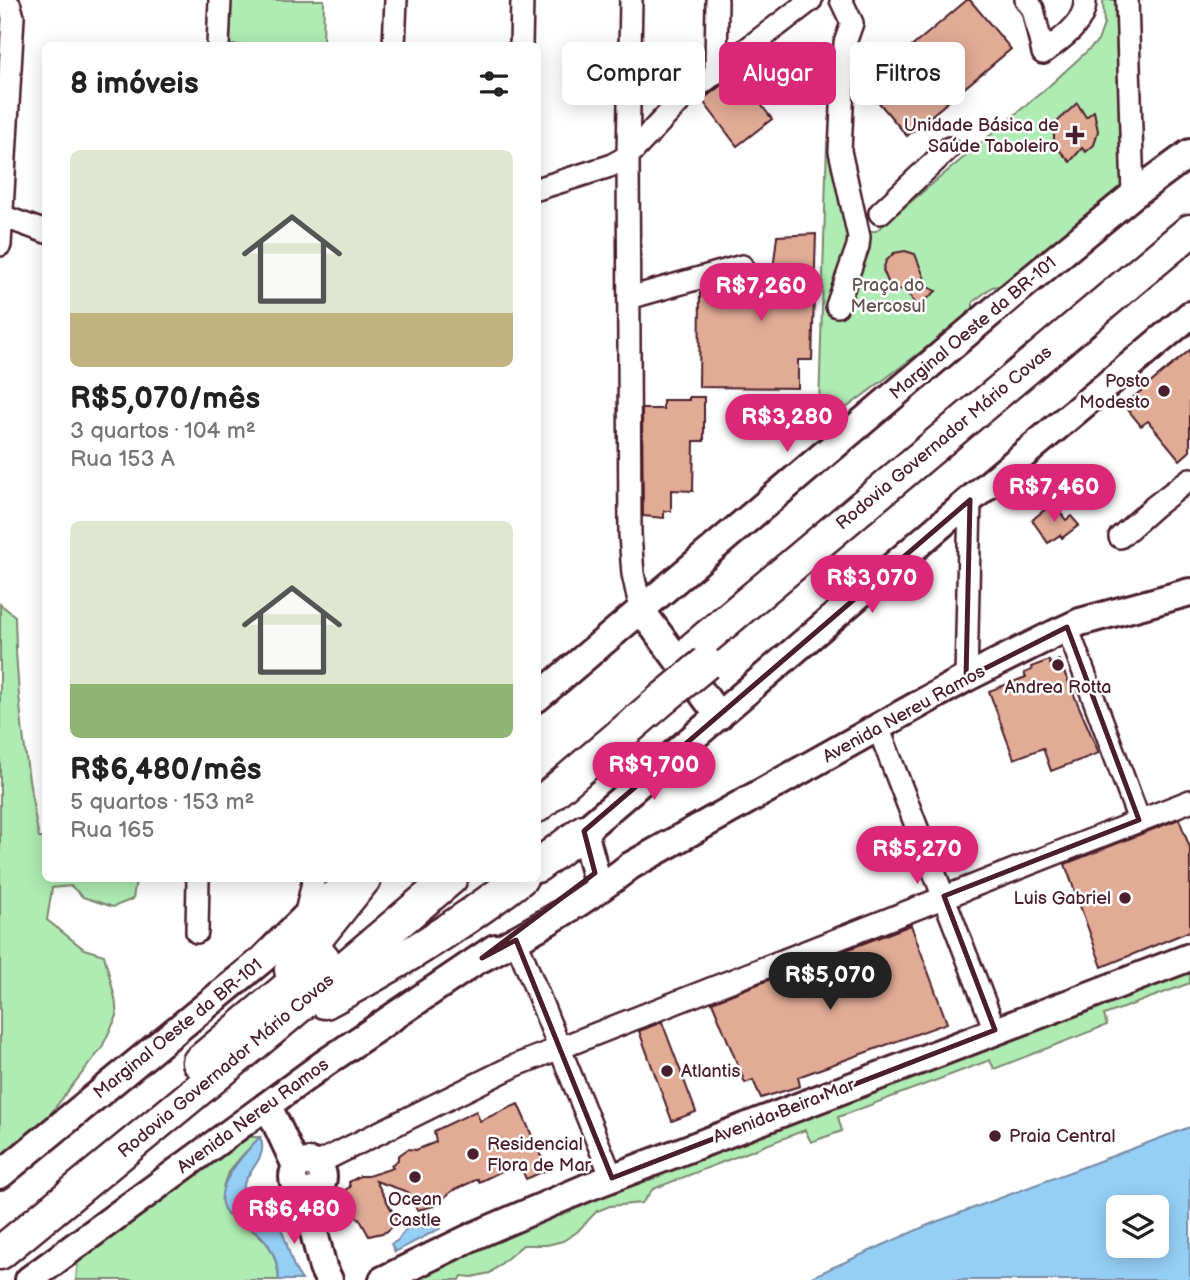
<!DOCTYPE html>
<html lang="pt">
<meta charset="utf-8">
<style>
body{margin:0;font-family:"Balsamiq Sans",sans-serif;background:#f2f2f2;color:#222;height:100vh;display:flex;flex-direction:column;font-size:26px;white-space:nowrap}
*{box-sizing:border-box;margin:0}
p{font-size:23px;color:#767676}
.icon{flex:none;width:38px;height:38px;fill:none;stroke:currentColor;stroke-width:2;stroke-linecap:round;stroke-linejoin:round}
.map{position:relative;flex:1;overflow:hidden}
.details{position:absolute;left:42px;top:42px;width:499px;height:840px;display:flex;flex-direction:column;background:#fff;border-radius:10px;box-shadow:0 4px 18px #0003}
.details>*{flex:none}
.hud{position:absolute;left:562px;top:42px;width:523px;height:63px;display:flex;gap:14px}
.controls{position:absolute;left:1106px;top:1195px;display:grid;gap:14px}
.controls a{display:grid;place-items:center;width:63px;height:63px;border-radius:10px;background:#fff;box-shadow:0 4px 18px #0003;font-size:35px}
.price{position:absolute;translate:-50% -60px;padding:0 16px;border-radius:24px;background:#db2777;color:#fff;font-size:23px;line-height:46px;filter:drop-shadow(0 2px 4px #0008)}
.price::after{content:'';position:absolute;left:50%;top:42px;width:21px;height:16px;margin-left:-10px;background:inherit;clip-path:polygon(0 0,100% 0,50% 100%)}
.price.active{background:#222;color:#fff}
ul{padding:0;list-style:none}
li{display:grid;align-content:center;gap:14px;height:371px;padding:0 28px}
li span{display:grid;place-items:center;height:217px;border-radius:10px;color:#555}
li>.icon{margin-inline-start:auto}
span .icon{width:126px;height:126px;fill:#fffc;stroke-width:1}
li b{font-size:30px}
h2{display:flex;justify-content:space-between;align-items:center;height:84px;padding:0 28px;font-size:30px}
.tag{padding:0 24px;border-radius:10px;background:#fff;box-shadow:0 4px 18px #0003;font-size:24px;line-height:63px}
.tag.active{background:#db2777;color:#fff}
.map>svg:first-child{display:block}
</style>
<div class="map">
<svg width="1190" height="1280" viewBox="0 0 1190 1280">
<rect width="100%" height="100%" fill="#fff"/>
<filter id="ink" filterUnits="userSpaceOnUse"><feTurbulence type="fractalNoise" baseFrequency=".0143" numOctaves="2"/><feDisplacementMap in="SourceGraphic" scale="14" xChannelSelector="R" yChannelSelector="G"/><feConvolveMatrix kernelMatrix="1 2 1 2 8 2 1 2 1" color-interpolation-filters="sRGB"/></filter>
<g filter="url(#ink)">
<!-- green -->
<g fill="#aeecb3" stroke="#7c866f" stroke-width="2">
<path d="M231,0H324L323,45H230Z"/>
<path d="M1103,0H1115L1121,186L1005,285L992,287L973,302V316L938,344L930,345L841,412L842,422L818,440L827,142L839,157L858,231H876L1049,86L1098,41L1104,24Z"/>
<path d="M0,604L15,616C16,691 25,764 39,838H45L46,878L136,879L133,899L113,907L83,897L71,886L52,888L47,920L84,949L104,955L115,998L117,1016L101,1049L43,1123L0,1160Z"/>
<path d="M1190,966V983L1104,1015L1107,1025L994,1069L990,1060L838,1117L842,1131L811,1142L805,1130L653,1189L642,1203L610,1206L597,1211L577,1232L563,1241L547,1245H523L490,1273L472,1277L462,1276L460,1280H406L586,1199Z"/>
<path d="M247,1137H260C247,1151 222,1172 223,1192C224,1200 226,1207 227,1215C258,1233 276,1241 279,1280H76L78,1258Z"/>
</g>
<!-- water -->
<g fill="#96cff6" stroke="#7889a5" stroke-width="2" fill-rule="evenodd">
<path d="M1190,1127V1280H805L928,1225ZM1118,1208H1157V1246H1118Z"/>
<path d="M260,1137C270,1159 244,1171 242,1191C241,1195 243,1199 243,1203C251,1209 261,1210 269,1215C290,1230 286,1261 302,1280H279C278,1257 269,1238 248,1226C242,1223 234,1220 229,1216C205,1193 245,1153 260,1137Z"/>
<path d="M437,1221L441,1228L395,1252L391,1244L397,1241L406,1229L419,1225L423,1228Z"/>
</g>
<!-- building -->
<g fill="#e1ab96" stroke="#4a1f2b" stroke-width="2">
<path d="M967,0H970L1011,49L907,136L865,86Z"/>
<path d="M737,73L772,119L737,146L702,100Z"/>
<path d="M1077,103L1086,117L1094,111L1098,131L1094,145L1086,152L1082,148L1070,162L1060,151L1054,140V131L1057,122Z"/>
<path d="M816,234L812,360H798V388L699,387L700,293L773,270L777,236Z"/>
<path d="M905,251L915,254L928,287L936,291L917,308L911,297L903,290L893,288L888,282L883,270L886,261L894,253Z"/>
<path d="M1190,350V451L1180,460L1148,421L1141,426L1124,405Z"/>
<path d="M689,397H704V441H694L693,491L671,490V511H664V518L643,516L642,409H663V400H689Z"/>
<path d="M1053,503L1066,520L1071,516L1079,525L1062,538L1060,535L1048,543L1032,520Z"/>
<path d="M1049,660L1050,664L1059,660L1099,753L1051,771L1043,748L1014,759L989,691L1026,677L1024,673L1032,670L1031,667Z"/>
<path d="M1179,819L1190,848V931L1102,967L1065,864Z"/>
<path d="M911,925L947,1023L798,1077L800,1086L761,1098L753,1080L745,1083L712,1002Z"/>
<path d="M662,1022L696,1112L672,1121L639,1031Z"/>
<path d="M518,1104L547,1170L526,1179L519,1163L479,1182L478,1179L452,1191L434,1206L417,1210L408,1192L376,1181L398,1222L386,1232L369,1236L359,1218L351,1215L343,1191L350,1187L349,1182L360,1176H368L393,1168L391,1165L398,1160V1156L408,1149L416,1150L436,1142L434,1131L476,1111L480,1121Z"/>
</g>
<g fill="none" stroke-linecap="round" stroke-linejoin="round">
<!-- minor casing -->
<g stroke="#4a1f2b" stroke-width="26">
<g id="minor">
<path d="M631,0L628,156L630,535L633,574L641,610"/>
<path d="M1026,0L1033,9L1043,53C1060,40 1086,24 1085,0"/>
<path d="M1127,0L1133,195"/>
<path d="M0,1L10,6L13,17L0,245"/>
<path d="M218,46L220,0"/>
<path d="M394,46L396,0"/>
<path d="M521,46L522,0"/>
<path d="M716,71L717,0"/>
<path d="M537,189L610,166L628,156L684,97L811,0"/>
<path d="M880,213L949,148"/>
<path d="M2,216L46,232"/>
<path d="M629,298L742,266"/>
<path d="M837,306L858,246L859,237L840,151L845,43L852,23L841,0"/>
<path d="M1120,537L1155,506L1190,479"/>
<path d="M1067,627L1139,820"/>
<path d="M966,678L970,500"/>
<path d="M878,727L995,1030"/>
<path d="M305,917L314,878"/>
<path d="M197,932L198,878"/>
<path d="M516,940L612,1178"/>
<path d="M316,1164L514,1066L1190,801"/>
</g>
</g>
<!-- major casing -->
<g stroke="#4a1f2b" stroke-width="32">
<g id="major">
<path d="M641,610L719,716"/>
<path d="M537,698L1013,294L1133,195L1190,153"/>
<path d="M595,873L584,831L970,500L1190,315"/>
<path d="M482,958C533,931 585,902 630,866L966,678L1054,634L1080,622L1190,592"/>
<path d="M268,1106L296,1166"/>
<circle cx="308" cy="1177" r="15"/>
<path d="M0,1175L263,959L305,917L353,878"/>
<path d="M304,1193L323,1268L329,1280"/>
<path d="M29,1280L325,1063L495,948"/>
<path d="M383,1280L476,1235L588,1187L1190,957"/>
</g>
</g>
<!-- highway casing -->
<g stroke="#4a1f2b" stroke-width="37">
<g id="highway">
<path d="M694,648L1190,231"/>
<path d="M537,806L665,697"/>
<path d="M537,866L584,831"/>
<path d="M291,970L365,878"/>
<path d="M325,1002C394,966 460,925 521,878"/>
<path d="M199,1062L323,958"/>
<path d="M0,1253L271,1030L451,878"/>
</g>
</g>
<!-- minor -->
<use href="#minor" stroke="#fff" stroke-width="21"/>
<!-- major -->
<use href="#major" stroke="#fff" stroke-width="26"/>
<!-- highway -->
<use href="#highway" stroke="#fff" stroke-width="32"/>
<!-- highway-bridge casing -->
<g stroke="#4a1f2b" stroke-width="37" stroke-linecap="butt">
<path id="highway-bridge" d="M665,697L706,663"/>
</g>
<!-- highway-bridge -->
<use href="#highway-bridge" stroke="#fff" stroke-width="32"/>
</g>
</g>
<!-- marked area -->
<path fill="none" stroke="#4a1f2b" stroke-width="5" stroke-linejoin="round" d="M970,500L966,678L1067,627L1139,820L944,896L995,1030L612,1178L516,940L482,958L595,873L584,831Z"/>
<!-- markers -->
<g fill="#4a1f2b" stroke="#fff" stroke-width="2.5">
<path d="M1071.5 124.5h7v7h7v7h-7v7h-7v-7h-7v-7h7z"/>
<circle cx="1164" cy="391" r="7"/>
<circle cx="1058" cy="665" r="7"/>
<circle cx="1125" cy="898" r="7"/>
<circle cx="667" cy="1071" r="7"/>
<circle cx="995" cy="1136" r="7"/>
<circle cx="473" cy="1154" r="7"/>
<circle cx="415" cy="1177" r="7"/>
</g>
<g text-anchor="middle" dominant-baseline="central" stroke-width="5" stroke-linejoin="round" paint-order="stroke">
<!-- poi labels -->
<g font-size="18" fill="#4a1f2b" stroke="#fff" text-anchor="end">
<text x="1059" y="125">Unidade Básica de<tspan x="1059" dy="21">Saúde Taboleiro</tspan></text>
<text x="1150" y="381">Posto<tspan x="1150" dy="21">Modesto</tspan></text>
<text x="1058" y="687" text-anchor="middle">Andrea Rotta</text>
<text x="1111" y="898">Luis Gabriel</text>
<text x="681" y="1071" text-anchor="start">Atlantis</text>
<text x="1009" y="1136" text-anchor="start">Praia Central</text>
<text x="487" y="1144" text-anchor="start">Residencial<tspan x="487" dy="21">Flora de Mar</tspan></text>
<text x="415" y="1199" text-anchor="middle">Ocean<tspan x="415" dy="21">Castle</tspan></text>
</g>
<!-- park labels -->
<g font-size="18" fill="#63524d" stroke="#fff">
<text x="888" y="285">Praça do<tspan x="888" dy="21">Mercosul</tspan></text>
</g>
<!-- street labels -->
<g font-size="18" fill="#4a1f2b" stroke="#fff">
<text transform="translate(973 328) rotate(-40)">Marginal Oeste da BR-101</text>
<text transform="translate(944 438) rotate(-40)">Rodovia Governador Mário Covas</text>
<text transform="translate(904 714) rotate(-29)">Avenida Nereu Ramos</text>
<text transform="translate(178 1029) rotate(-39)">Marginal Oeste da BR-101</text>
<text transform="translate(226 1066) rotate(-40)">Rodovia Governador Mário Covas</text>
<text transform="translate(784 1111) rotate(-21)">Avenida Beira Mar</text>
<text transform="translate(253 1116) rotate(-36)">Avenida Nereu Ramos</text>
</g>
</g>
</svg>
<div class="controls">
<a><svg class="icon" aria-label="layers" viewBox="0 0 24 24"><path d="M12 4l9 5-9 5-9-5zM3 14l9 5 9-5"/></svg></a>
</div>
<b class="price" style="left:761px;top:323px">R$7,260</b>
<b class="price" style="left:787px;top:454px">R$3,280</b>
<b class="price" style="left:1054px;top:524px">R$7,460</b>
<b class="price" style="left:872px;top:615px">R$3,070</b>
<b class="price" style="left:654px;top:802px">R$9,700</b>
<b class="price" style="left:917px;top:886px">R$5,270</b>
<b class="price active" style="left:830px;top:1012px">R$5,070</b>
<b class="price" style="left:294px;top:1246px">R$6,480</b>
<div class="hud">
<a class="tag">Comprar</a>
<a class="tag active">Alugar</a>
<a class="tag">Filtros</a>
</div>
<section class="details">
<h2>8 imóveis<svg class="icon" aria-label="filters" viewBox="0 0 24 24"><path d="M4 7h16M4 17h16"/><circle cx="9" cy="7" r="2"/><circle cx="15" cy="17" r="2"/></svg></h2>
<ul>
<li><span style="background:linear-gradient(#dfe7d0 75%,#c2b280 0)"><svg class="icon" aria-label="home" viewBox="0 0 24 24"><path d="M3 11l9-7 9 7M6 9v11h12V9"/></svg></span><div><b>R$5,070/mês</b><p>3 quartos · 104 m²</p><p>Rua 153 A</p></div></li>
<li><span style="background:linear-gradient(#dfe7d0 75%,#8fb573 0)"><svg class="icon" aria-label="home" viewBox="0 0 24 24"><path d="M3 11l9-7 9 7M6 9v11h12V9"/></svg></span><div><b>R$6,480/mês</b><p>5 quartos · 153 m²</p><p>Rua 165</p></div></li>
</ul>
</section>
</div>
